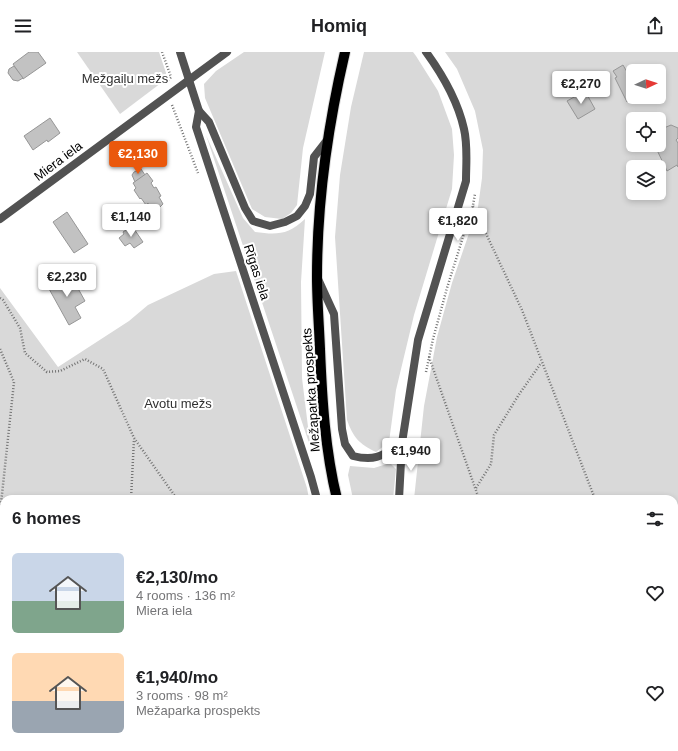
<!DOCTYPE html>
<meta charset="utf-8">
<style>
body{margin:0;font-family:Arial,sans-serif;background:#f6f6f6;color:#202124;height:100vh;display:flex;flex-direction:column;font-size:15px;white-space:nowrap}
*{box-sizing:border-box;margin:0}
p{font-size:13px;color:#757577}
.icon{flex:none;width:22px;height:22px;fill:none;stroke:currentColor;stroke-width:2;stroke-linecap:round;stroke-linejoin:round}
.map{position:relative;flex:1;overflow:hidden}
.panel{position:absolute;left:0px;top:443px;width:678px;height:256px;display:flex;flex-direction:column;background:#fff;border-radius:12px 12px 0 0;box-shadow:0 2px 6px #0003}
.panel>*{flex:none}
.needle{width:26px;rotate:86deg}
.tools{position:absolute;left:626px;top:12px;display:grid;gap:8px}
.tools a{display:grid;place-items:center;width:40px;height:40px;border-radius:6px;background:#fff;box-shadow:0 2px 6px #0003;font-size:20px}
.price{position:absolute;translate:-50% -34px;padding:0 9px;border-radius:4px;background:#fff;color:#222;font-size:13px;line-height:26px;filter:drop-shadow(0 1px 2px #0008)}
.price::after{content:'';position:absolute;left:50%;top:24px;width:12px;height:9px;margin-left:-6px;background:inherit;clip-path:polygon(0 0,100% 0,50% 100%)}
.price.current{background:#ea580c;color:#fff}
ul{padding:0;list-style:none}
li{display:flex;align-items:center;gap:12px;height:100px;padding:0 12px}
li span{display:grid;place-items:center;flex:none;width:112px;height:80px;border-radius:6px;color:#555}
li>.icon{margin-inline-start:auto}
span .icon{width:48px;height:48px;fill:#fffc;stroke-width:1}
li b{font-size:17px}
h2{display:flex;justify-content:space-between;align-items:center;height:48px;padding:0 12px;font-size:17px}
header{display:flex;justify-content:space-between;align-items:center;height:52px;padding:0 12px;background:#fff;font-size:18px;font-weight:800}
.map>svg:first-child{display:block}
</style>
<header><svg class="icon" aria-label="menu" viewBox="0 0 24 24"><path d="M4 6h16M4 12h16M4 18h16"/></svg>Homiq<svg class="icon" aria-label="share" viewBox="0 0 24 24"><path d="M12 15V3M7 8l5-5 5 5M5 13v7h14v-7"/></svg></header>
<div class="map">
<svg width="678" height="699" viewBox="0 0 678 699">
<rect width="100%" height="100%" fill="#fff"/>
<!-- green -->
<g fill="#d9d9d9" fill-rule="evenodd">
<path d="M77,0H159L166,21L165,28L120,62Z"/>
<path d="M244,0H325L303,96L297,153L291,161L282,167L265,165L252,157L205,46L204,32L216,19Z"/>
<path d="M364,0H413L416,4L438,39L452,77L454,103L452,137L414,263L396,338L389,390L376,400C359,392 353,385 347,368L335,185L340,123L351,55Z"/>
<path d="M445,0H678V699H444L442,695H674V447H414L424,354L437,285L452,231L478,155L482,126L483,98L475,59L457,17ZM633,19H659V45H633ZM633,67H659V93H633ZM633,115H659V141H633Z"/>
<path d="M206,83L243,166L255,180C277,183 288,183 305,167L301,230L302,326L310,391H309Z"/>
<path d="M236,219L307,436L309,447H4V695H386L387,699H0V236L58,315L129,269L148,253L214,222Z"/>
<path d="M390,411L396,417L393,447H353L348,423L350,414L374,416Z"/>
</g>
<!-- building -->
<g fill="#c2c2c2" stroke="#969696">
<path d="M29,0H38L46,11L23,27L13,12Z"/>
<path d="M623,13L627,20L633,16L635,19H633V45H635L627,50L615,26L617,25L613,19Z"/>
<path d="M14,14L23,26L18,29L13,28L8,21L9,17Z"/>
<path d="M585,39L595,57L578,67L567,49Z"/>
<path d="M50,66L60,81L48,90L47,88L33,98L24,84Z"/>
<path d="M671,73L678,76V86L676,88L678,91V115L677,113L667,119L656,96L657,95L656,93H659V78Z"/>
<path d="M141,117L145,123L135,130L132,123L134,120Z"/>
<path d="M147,121L153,129L151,131L154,136L156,135L161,144L159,145L163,152L160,155L152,158L148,151L146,153L141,146L140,147L134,138L136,136L133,131Z"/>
<path d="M67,160L88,192L74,201L53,170Z"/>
<path d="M132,174L143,190L134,196L130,191L125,194L119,186L124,182L123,180Z"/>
<path d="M70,222L85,249L75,255L81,266L69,273L48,235Z"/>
</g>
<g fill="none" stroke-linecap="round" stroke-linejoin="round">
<!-- primary casing -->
<g stroke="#dbdbdb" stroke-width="12">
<g id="primary">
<path d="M337,447C325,398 322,347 320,297C319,273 317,249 317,225C317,149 328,73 345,0"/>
<path d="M409,695L410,699"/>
</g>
</g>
<!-- path -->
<g stroke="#747474" stroke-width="2.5" stroke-dasharray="1 2" stroke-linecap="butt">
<path d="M162,0L171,25L168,29"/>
<path d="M172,53L198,121"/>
<path d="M473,154L522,258L595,447"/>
<path d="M0,246L3,248L20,276L25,301L47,320L60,319L85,307L103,317L134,386L177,447"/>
<path d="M0,297L14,330L0,461"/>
<path d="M429,305L479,447"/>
<path d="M426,320L433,287L447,236L473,153L475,142"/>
<path d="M476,436L491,412L494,383L518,344L541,311"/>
<path d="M131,447L134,387"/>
<path d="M0,472H4"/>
<path d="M674,646L678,656"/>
<path d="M245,695L246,699"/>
<path d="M391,695L392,699"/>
<path d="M438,695L439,699"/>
<path d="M568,695L570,699"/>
<path d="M63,699L64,695"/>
</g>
<!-- minor -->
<g stroke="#525252" stroke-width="8">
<path d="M0,167L227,0"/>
<path d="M318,227L334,262L342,377L345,392L353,404C376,410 383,403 402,391"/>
<path d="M399,447L402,391L418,288L466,129C466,112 468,94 464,77C458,50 442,22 426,0"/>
<path d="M425,695L426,699"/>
</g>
<!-- tertiary -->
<g stroke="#525252" stroke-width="8">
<path d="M180,0L199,59L196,75L311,425L317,447"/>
<path d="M199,59L209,70L245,156L253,169L270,174L285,170L297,164L305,154L310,142L314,105L328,87"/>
</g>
<!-- primary -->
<use href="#primary" stroke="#000" stroke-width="10"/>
</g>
<g text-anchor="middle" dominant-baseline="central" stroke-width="4" stroke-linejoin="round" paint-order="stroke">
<!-- park labels -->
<g font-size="13" fill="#303030" stroke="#fff">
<text x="125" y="26">Mežgaiļu mežs</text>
<text x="178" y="351">Avotu mežs</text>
</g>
<!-- street labels -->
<g font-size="13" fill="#000" stroke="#fff">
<text transform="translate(58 109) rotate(-37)">Miera iela</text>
<text transform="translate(257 220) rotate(72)">Rīgas iela</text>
<text transform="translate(311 338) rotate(-94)">Mežaparka prospekts</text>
</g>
</g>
</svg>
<div class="tools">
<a><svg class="needle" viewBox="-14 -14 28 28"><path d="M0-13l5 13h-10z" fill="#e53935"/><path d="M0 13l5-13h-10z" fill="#757577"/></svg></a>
<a><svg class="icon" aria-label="locate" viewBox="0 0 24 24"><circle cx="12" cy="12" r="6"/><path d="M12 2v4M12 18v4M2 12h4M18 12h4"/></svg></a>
<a><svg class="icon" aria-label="layers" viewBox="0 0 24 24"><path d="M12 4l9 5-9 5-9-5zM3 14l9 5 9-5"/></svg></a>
</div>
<b class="price" style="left:581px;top:53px">€2,270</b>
<b class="price current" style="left:138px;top:123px">€2,130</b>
<b class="price" style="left:131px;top:186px">€1,140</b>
<b class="price" style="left:458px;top:190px">€1,820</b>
<b class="price" style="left:67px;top:246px">€2,230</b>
<b class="price" style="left:411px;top:420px">€1,940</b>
<section class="panel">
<h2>6 homes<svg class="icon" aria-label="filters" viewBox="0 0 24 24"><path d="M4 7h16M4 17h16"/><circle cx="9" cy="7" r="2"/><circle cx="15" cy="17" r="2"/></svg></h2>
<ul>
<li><span style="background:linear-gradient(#c9d6e8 60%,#7fa58c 0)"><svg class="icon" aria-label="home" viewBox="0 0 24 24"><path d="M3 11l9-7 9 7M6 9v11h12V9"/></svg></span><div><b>€2,130/mo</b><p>4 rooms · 136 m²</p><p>Miera iela</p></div><svg class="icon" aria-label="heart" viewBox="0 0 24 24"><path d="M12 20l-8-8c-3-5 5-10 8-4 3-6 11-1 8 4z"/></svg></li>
<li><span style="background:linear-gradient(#ffd9b3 60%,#9aa5b1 0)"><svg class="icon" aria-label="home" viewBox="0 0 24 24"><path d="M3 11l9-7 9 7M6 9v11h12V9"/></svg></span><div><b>€1,940/mo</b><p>3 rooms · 98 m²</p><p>Mežaparka prospekts</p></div><svg class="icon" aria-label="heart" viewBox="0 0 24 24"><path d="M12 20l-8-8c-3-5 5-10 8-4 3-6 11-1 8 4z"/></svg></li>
</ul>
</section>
</div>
